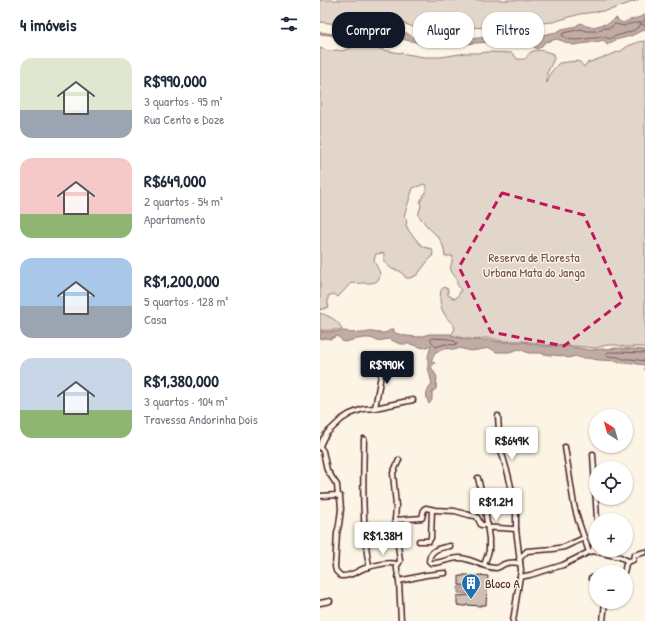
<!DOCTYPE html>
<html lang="pt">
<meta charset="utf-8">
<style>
body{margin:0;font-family:"Patrick Hand",sans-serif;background:#f2f2f3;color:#1f2937;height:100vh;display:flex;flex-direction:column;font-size:15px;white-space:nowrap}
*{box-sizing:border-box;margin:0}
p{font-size:13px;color:#747a83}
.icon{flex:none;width:22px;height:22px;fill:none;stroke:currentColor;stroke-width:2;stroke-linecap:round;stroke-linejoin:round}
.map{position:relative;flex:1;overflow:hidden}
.details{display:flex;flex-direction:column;background:#fff;width:320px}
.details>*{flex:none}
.hud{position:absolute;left:12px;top:12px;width:253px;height:36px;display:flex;gap:8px}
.needle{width:26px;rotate:323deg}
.controls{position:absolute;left:269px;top:409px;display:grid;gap:8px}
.controls a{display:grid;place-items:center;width:44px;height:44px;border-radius:50%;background:#fff;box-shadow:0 1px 3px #0004;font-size:20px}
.price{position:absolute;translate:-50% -34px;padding:0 9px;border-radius:4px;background:#fff;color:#222;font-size:13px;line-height:26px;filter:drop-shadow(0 1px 2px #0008)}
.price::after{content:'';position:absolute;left:50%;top:24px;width:12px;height:9px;margin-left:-6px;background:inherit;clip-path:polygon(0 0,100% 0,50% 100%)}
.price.active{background:#111827;color:#fff}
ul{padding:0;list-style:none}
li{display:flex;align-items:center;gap:12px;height:100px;padding:0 20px}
li span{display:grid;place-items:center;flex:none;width:112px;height:80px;border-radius:12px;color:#555}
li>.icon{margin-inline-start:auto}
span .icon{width:48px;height:48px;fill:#fffc;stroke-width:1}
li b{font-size:17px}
h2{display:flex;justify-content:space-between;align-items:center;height:48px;padding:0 20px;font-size:17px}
.chip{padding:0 14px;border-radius:16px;background:#fff;box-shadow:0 1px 3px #0004;font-size:14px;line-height:36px}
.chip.active{background:#111827;color:#fff}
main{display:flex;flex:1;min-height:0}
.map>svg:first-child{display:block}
</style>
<main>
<section class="details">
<h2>4 imóveis<svg class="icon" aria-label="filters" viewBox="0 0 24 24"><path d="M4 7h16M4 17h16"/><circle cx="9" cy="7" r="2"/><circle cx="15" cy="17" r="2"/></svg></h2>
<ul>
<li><span style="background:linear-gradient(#dfe7d0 65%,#9aa5b1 0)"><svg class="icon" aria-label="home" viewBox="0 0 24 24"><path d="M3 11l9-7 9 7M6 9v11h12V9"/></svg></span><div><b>R$990,000</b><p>3 quartos · 95 m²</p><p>Rua Cento e Doze</p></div></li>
<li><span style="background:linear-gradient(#f6c9c9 70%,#8fb573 0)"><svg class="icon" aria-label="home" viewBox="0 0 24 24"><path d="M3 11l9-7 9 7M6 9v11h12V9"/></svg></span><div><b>R$649,000</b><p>2 quartos · 54 m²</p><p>Apartamento</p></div></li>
<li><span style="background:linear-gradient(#a9c7e8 60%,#9aa5b1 0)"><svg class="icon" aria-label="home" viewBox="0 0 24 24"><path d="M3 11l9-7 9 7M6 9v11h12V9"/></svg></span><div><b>R$1,200,000</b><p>5 quartos · 128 m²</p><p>Casa</p></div></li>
<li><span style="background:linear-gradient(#c9d6e8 65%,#8fb573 0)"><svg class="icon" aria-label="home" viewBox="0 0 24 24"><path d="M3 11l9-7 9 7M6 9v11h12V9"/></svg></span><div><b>R$1,380,000</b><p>3 quartos · 104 m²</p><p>Travessa Andorinha Dois</p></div></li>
</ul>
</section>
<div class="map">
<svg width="325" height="621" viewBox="0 0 325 621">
<rect width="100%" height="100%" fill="#fcf5e5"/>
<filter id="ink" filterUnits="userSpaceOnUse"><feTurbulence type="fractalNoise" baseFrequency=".025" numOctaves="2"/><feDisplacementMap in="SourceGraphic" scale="8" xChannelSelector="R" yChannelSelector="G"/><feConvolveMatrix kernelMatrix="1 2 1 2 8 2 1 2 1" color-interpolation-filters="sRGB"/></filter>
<g filter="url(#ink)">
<!-- green -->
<g fill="#e2d5ca" stroke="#967a7a">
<path d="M0,0H318L290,10L260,14L233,22L179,27L99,29L69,18L19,24L0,22Z"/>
<path d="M325,41V347H305L297,345H287L276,348L254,346L225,345L204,341H182L171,338H163L158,340L143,338L131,335L135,329C134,324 130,322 127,318C120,308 119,302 121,290L124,287L128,289V295L135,299L139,294L141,290C138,286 136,284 137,279C127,267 131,269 133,256H125C123,238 117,237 106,225C103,222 101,218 98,215L101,206L100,202L107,189L105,184L93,188L84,216L87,221L86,225L89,231L100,244L104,247L112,249L113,252L112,257L108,261L97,275L90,278H86L80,271L72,269L64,262V253L56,254L54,260C55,265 60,270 60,275C60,284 50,283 44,283C39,283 36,284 31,283L18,297L14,294L8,296V304L9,307L0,310V48L8,51L18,50L22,51L37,46H53L63,50L104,57H121L146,53H158L168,52L192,53L195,56L197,59C210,60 204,57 211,52C219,48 227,52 234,54V59L227,73V83L231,72L239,63L257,61L260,62L264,67L267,63L301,51L308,46L318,42Z"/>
<path d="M0,313C9,316 19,320 22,330C15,329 8,331 0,330Z"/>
</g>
<!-- water -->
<g fill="#c0aca5" stroke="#917474">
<path d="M325,15V29L311,36L295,40L287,45L284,40L275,42L253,45L237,39L225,42L221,47L217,49L206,41L198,42L181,41L169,42L116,46L81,39L65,34L51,35L37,38L0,34V32L20,35L31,34L55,31H64L87,33L91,36L97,39L111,41L116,40L131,42L146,39L184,36L211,37L237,32L242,29L257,26V25L261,23C271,31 278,24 288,24L296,18L299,21L303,23C309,19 317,19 325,15Z"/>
<path d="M73,328L75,333L86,336L99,337L109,334H130L135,337L147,340H171L180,342H204L223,346H246L270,350L297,348L325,350V370V365L311,363H302L297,361L279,360L267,358H260L256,356L248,358L243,356L233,355H229L221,353H209L199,349L189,352H176L170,348L151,351L139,348L135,350C128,348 124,348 118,352L116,351L111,361L115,363L111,367L117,377L116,389L112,392V400L109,404C105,395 106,392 112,384L108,367V357L111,345L104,348L90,344H80L69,339L57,341C49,334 33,341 23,342L20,338L16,336L11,339L5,338L0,339V331L5,332L26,331L30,333C36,332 37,333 42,333C46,333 49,331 52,332C61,333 65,335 73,328Z"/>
<path d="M138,587H151V594L138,593Z"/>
</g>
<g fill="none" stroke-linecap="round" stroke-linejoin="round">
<!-- shore -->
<g stroke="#79575c" stroke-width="1">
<path d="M325,20L322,22L321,23C316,22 308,24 304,26L295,24L290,28H283L277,31H267L261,29L257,30L243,33L242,35C250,43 263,39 273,38C280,38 283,35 289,39C299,33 315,34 321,24L325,25"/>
<path d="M112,338L129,339L136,342L137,344L135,345L125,344L116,347L111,341V339Z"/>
<path d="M325,353L297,352H288L286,354L288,356L298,357L303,359H311L325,361"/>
</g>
</g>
<!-- building -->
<path fill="#cfc0b7" stroke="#4a1f2b" d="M143,575H149V576H158V575L168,576L166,605H161V606L146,605V606H144L137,605V596L152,595V586L139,585V576H143Z"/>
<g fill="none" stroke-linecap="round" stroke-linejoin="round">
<!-- minor casing -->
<g stroke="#4a1f2b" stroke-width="7">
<g id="minor">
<path d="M55,408L64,359"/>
<path d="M178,416L180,447L188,474L196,508V529L201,570L193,621"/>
<path d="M44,439C43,482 42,525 49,567"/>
<path d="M0,446L3,439L7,433L22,419L30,414L43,409L55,408L93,400"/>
<path d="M0,447L3,451L7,470L17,485L18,496"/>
<path d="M245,447L254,505L258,520L269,552"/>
<path d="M273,454L277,520"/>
<path d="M158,478L165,508L169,539V551L164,565"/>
<path d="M163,495L192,490"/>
<path d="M0,496L17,495L20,496V498L21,509L19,525L17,533L15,567L16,571L21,576C30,577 37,571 45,568C52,566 69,561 76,564L79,581L81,621"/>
<path d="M75,520L102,518L104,509L106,508L115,510L135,511L149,515L155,516L157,517L161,525H168"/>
<path d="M168,528C178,527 187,529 196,529"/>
<path d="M99,541H109L111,538L112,510"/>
<path d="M130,546C120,548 110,549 109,561L111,563C120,564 129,558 139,558C152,558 163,568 176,568C179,568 181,566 184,564C189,562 194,562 200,563"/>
<path d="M273,551L276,527"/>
<path d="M199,559L207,551L233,549L244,547L264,538"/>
<path d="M77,566L80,561L75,520L76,506L73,473L79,460"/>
<path d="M304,572C307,565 303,562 313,560L314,555L325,552"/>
<path d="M200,577L210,575L243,565L269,552L273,551L300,557L308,561"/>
<path d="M271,578L276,579"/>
<path d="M79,581L106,575L125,573"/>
<path d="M0,603L10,601"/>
<path d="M283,621L285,602"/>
</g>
</g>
<!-- minor -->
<use href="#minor" stroke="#fcf5e5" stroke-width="4"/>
</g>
</g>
<!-- marked area -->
<path fill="none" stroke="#c2185b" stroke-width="3" stroke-dasharray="8 5" stroke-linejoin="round" d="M182,193L264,215L303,301L244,346L171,332L139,267Z"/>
<!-- icons -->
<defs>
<g id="building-pin" transform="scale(1)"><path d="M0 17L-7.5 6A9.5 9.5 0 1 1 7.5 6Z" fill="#1f6fb2" stroke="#fcf5e5"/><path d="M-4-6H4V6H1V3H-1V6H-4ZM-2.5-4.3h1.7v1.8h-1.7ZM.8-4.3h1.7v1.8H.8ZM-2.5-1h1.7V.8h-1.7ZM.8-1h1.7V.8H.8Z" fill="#fff"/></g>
</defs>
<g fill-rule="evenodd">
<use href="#building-pin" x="151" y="583"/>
</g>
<g text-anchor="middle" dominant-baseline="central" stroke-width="3" stroke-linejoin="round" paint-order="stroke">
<!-- park labels -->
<g font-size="13" fill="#704c53" stroke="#fcf5e5">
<text x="214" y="257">Reserva de Floresta<tspan x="214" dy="15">Urbana Mata do Janga</tspan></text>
</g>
<!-- poi labels -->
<g font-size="13" fill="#4a1f2b" stroke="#fcf5e5" text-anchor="start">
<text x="165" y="583">Bloco A</text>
</g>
</g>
</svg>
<div class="controls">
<a><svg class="needle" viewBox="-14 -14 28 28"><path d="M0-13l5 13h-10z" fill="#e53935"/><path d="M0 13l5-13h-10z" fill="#747a83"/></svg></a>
<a><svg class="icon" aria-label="locate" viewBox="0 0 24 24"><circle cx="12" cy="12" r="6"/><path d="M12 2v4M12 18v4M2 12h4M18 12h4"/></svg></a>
<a>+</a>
<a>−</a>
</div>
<b class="price active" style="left:67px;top:385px">R$990K</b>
<b class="price" style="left:192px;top:461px">R$649K</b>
<b class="price" style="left:176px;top:522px">R$1.2M</b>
<b class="price" style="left:63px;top:556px">R$1.38M</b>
<div class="hud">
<a class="chip active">Comprar</a>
<a class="chip">Alugar</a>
<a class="chip">Filtros</a>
</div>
</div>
</main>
